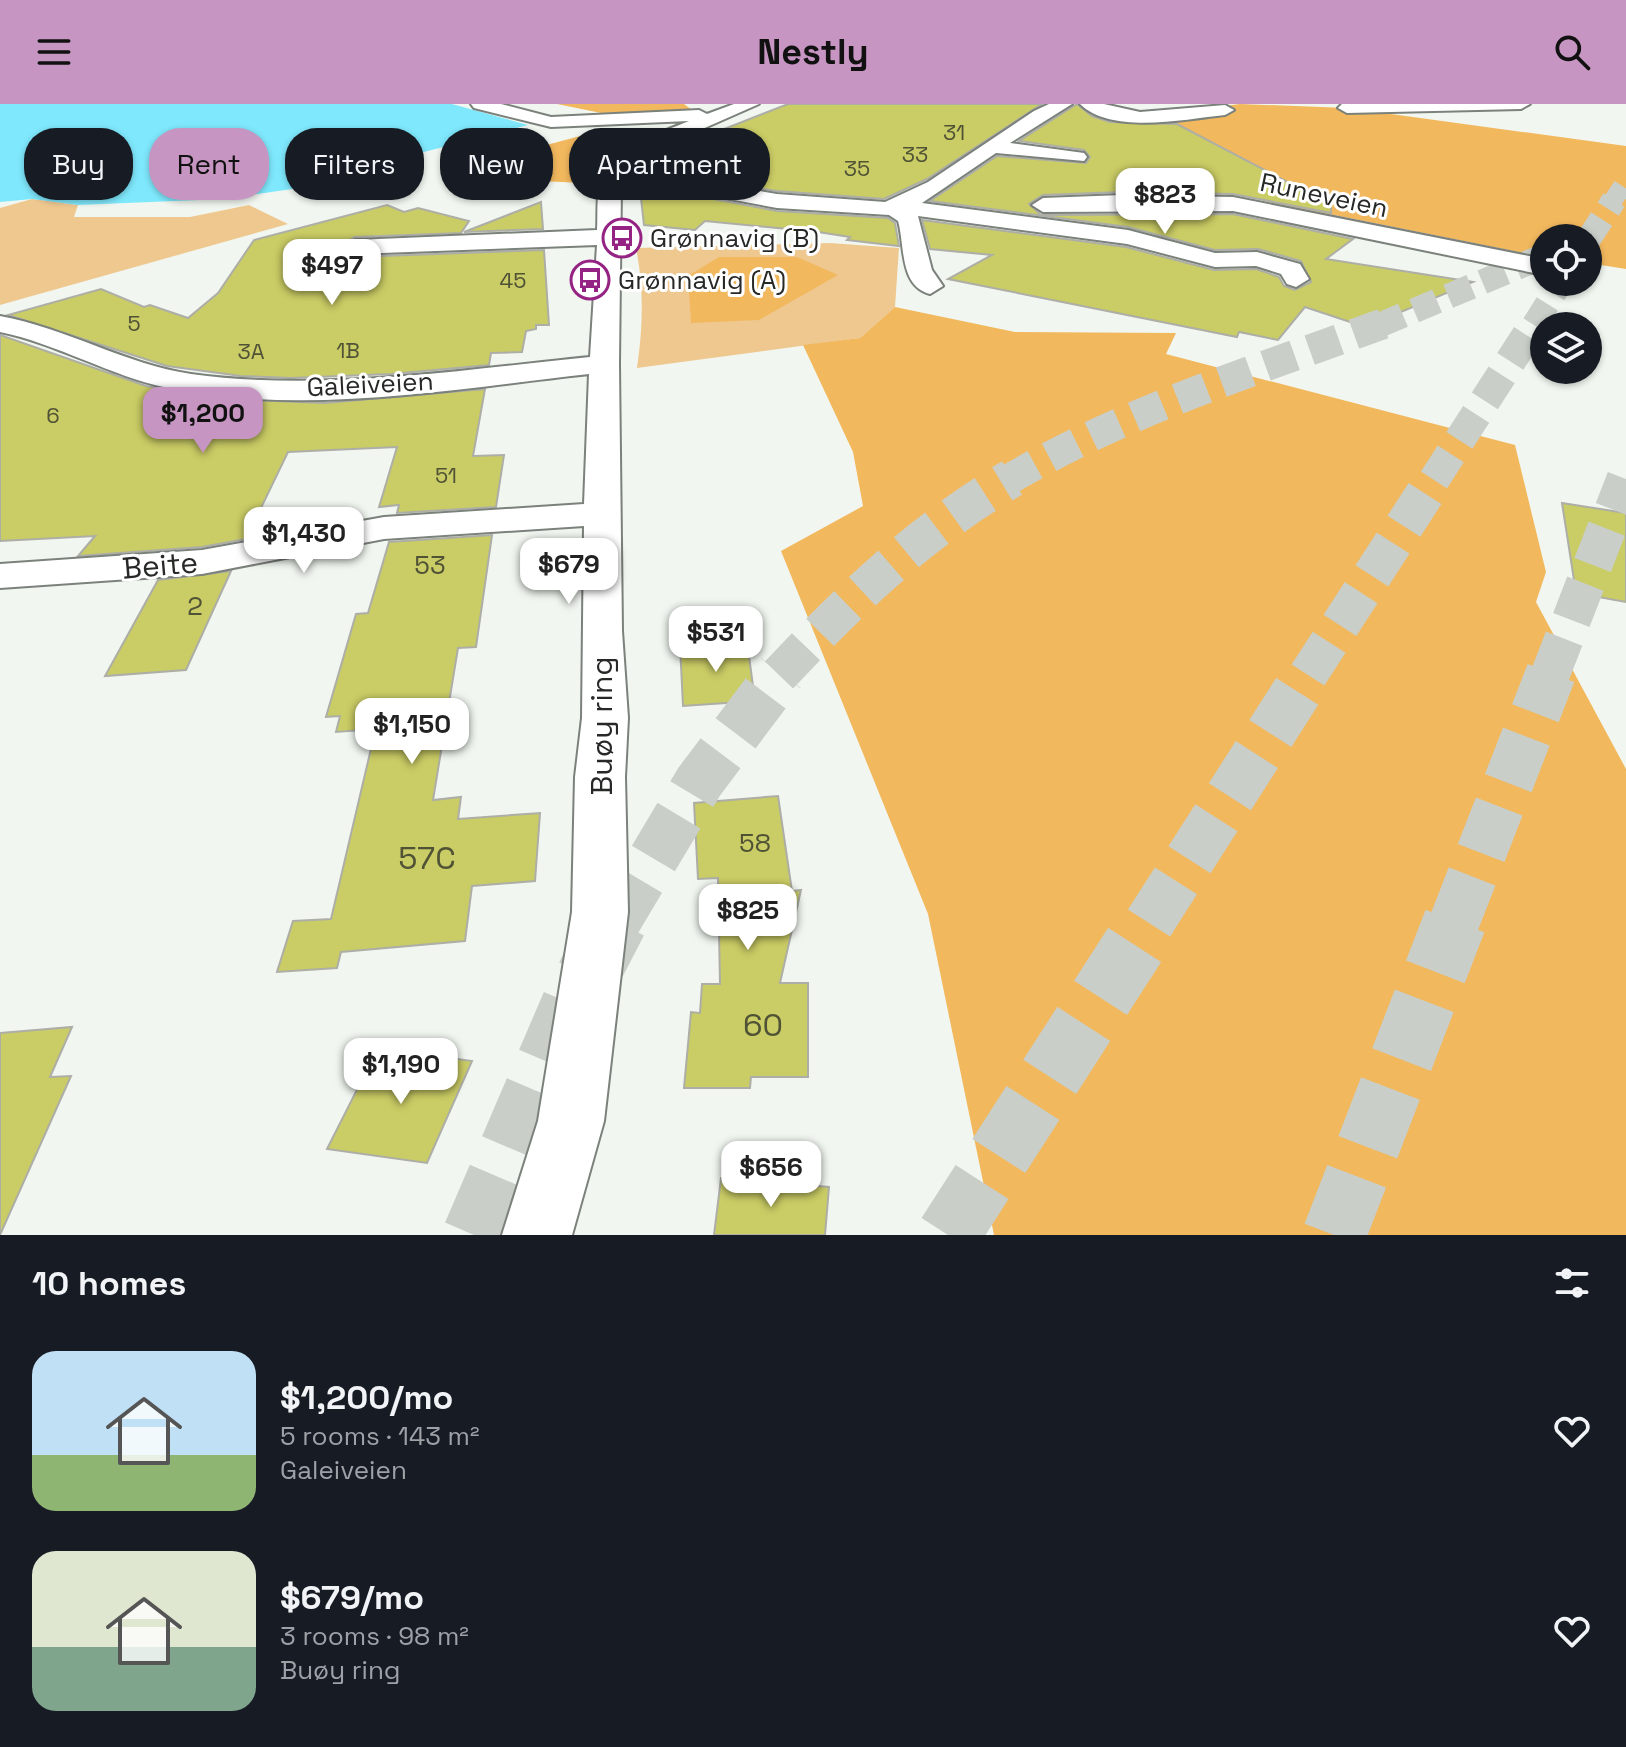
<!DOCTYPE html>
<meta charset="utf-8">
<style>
body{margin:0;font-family:"Space Grotesk",sans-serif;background:#20242c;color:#f1f3f6;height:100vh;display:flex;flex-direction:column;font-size:30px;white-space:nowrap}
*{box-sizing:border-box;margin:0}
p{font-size:26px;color:#9ea1a6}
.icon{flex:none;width:44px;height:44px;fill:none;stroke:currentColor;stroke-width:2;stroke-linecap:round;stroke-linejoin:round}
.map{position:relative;height:1131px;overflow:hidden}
.side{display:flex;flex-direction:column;background:#171b24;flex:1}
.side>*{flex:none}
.guide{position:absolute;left:24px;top:24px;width:800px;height:72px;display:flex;gap:16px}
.controls{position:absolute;left:1530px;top:120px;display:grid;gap:16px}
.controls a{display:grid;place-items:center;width:72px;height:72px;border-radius:50%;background:#171b24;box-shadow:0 2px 6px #0004;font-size:40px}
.price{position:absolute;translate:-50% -68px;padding:0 18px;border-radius:16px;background:#fff;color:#222;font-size:26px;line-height:52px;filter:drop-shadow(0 2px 4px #0008)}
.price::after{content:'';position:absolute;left:50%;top:48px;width:24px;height:18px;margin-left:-12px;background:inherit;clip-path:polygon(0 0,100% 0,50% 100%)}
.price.selected{background:#c795c2;color:#111}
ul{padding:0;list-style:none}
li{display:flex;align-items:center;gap:24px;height:200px;padding:0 32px}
li span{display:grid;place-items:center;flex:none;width:224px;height:160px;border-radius:24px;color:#555}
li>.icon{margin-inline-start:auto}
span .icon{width:96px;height:96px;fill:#fffc;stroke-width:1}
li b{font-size:34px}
h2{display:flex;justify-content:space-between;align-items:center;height:96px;padding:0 32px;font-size:34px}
.chip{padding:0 28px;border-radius:32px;background:#171b24;box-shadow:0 2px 6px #0004;font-size:28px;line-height:72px}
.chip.selected{background:#c795c2;color:#111}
header{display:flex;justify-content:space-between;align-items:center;height:104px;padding:0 32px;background:#c795c2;color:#111;font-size:36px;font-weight:700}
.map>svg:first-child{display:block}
</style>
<header><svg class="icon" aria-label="menu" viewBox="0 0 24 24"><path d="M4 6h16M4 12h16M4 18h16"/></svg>Nestly<svg class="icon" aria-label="search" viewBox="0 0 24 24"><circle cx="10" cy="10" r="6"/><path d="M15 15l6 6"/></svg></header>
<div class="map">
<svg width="1626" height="1131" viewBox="0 0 1626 1131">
<rect width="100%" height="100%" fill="#f1f7f0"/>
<!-- green -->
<g fill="#efc890">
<path d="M32,95L78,101L74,113H190L249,101L288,120L0,201V104Z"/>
<path d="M830,139L899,144L895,203L860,234L637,264C643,223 644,184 636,144Z"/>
</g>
<!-- forest -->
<g fill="#f2b85e">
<path d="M557,0H684L692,6L601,9Z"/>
<path d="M1240,0L1347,4L1626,42V165L1588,159V134H1544V153L1264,97L1150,55L1124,14Z"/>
<path d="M599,27L636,36C606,47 594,47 582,79L473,74L471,61Z"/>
<path d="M719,153H797L838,171L759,216L691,219L688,172Z"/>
<path d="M895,203L1015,228L1176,229L1166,250L1515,341L1546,468L1536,498L1626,665V1131H994L928,810L781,447L863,402L853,348L803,241L860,234Z"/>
</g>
<!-- water -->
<path fill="#7fe8fc" d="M0,0H452L528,21L331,72L302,67L334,79L223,95L78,101L32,95L0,98Z"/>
<!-- building -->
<g fill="#cacc65" stroke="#adaea6" stroke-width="2">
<path d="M788,0H1042L927,75L884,95L777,87L636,66L650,54Z"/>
<path d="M1077,0L1092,12L1110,18L1177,20L1331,101V109L1233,90L1122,88L1043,91L1029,100L1041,111L1233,110L1353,135L1326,155L1473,178L1365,223L1305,203L1278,236L1239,228L1237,233L948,175L992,151L930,145L922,116L1126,143L1214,166L1256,165L1279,173L1284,182L1295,186L1311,178L1301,157L1258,145L1215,146L1128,123L930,97L997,52L1086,59L1090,53L1084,46L1019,37Z"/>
<path d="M640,86H665L777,107L888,114L895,119L899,142L847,136L850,133L818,128L705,117L695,126L644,121Z"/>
<path d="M541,98L543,125L464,128Z"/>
<path d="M387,101L404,108L418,104L469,117L461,129L355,133L341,140V146L355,153L544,146L549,221H536V225L526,227L522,248L491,249L489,261L391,270L291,274L241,272L167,262L8,211L101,185L144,203L150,201L188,214L218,189L254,136Z"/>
<path d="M0,231L146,282L219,295L325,299L485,285L473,352L504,351L496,403L397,409L399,401L379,403L397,343L288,348L246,435L202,443L78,452L95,432L0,437Z"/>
<path d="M1562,399L1626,409V498L1576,489Z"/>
<path d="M492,431L476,543L458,544L433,696L461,693L458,715L540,709L535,777L472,782L465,837L341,848L337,864L277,868L293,817L331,815L374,632L360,633L362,626L336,628L340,612L326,613L356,510L368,509L389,438Z"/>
<path d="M231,467L186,566L105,572L158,476Z"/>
<path d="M747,537L755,597L683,602L680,541Z"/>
<path d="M778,692L792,787L801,786L780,879H808V973H751L750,984H684L691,908L700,909L702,880H720L718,774L698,775L694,699Z"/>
<path d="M72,923L50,973L71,972L0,1131V929Z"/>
<path d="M378,944L472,957L427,1059L327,1045Z"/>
<path d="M721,1074L829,1083L825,1131H714Z"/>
</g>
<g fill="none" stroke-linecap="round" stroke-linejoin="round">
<!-- highway-tunnel-far5 -->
<path stroke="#c9cec8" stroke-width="19" stroke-dasharray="19 10" stroke-linecap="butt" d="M1612,98L1626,77"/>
<!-- highway-tunnel-far4 -->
<g stroke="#c9cec8" stroke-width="25" stroke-dasharray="25 12" stroke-linecap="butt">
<path d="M1588,136L1614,96"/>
<path d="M1380,221L1544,152"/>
<path d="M1534,221L1561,178"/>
</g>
<!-- highway-tunnel-far3 -->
<g stroke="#c9cec8" stroke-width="31" stroke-dasharray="31 16" stroke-linecap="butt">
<path d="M1008,376C1127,306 1257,266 1385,219"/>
<path d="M1434,376L1535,219"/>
</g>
<!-- highway-tunnel-far2 -->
<g stroke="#c9cec8" stroke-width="39" stroke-dasharray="39 20" stroke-linecap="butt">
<path d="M779,571C854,492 917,430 1012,374"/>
<path d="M1308,571L1435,374"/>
<path d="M1550,571L1626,375"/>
</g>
<!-- highway-tunnel-far1 -->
<g stroke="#c9cec8" stroke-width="50" stroke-dasharray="50 25" stroke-linecap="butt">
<path d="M615,819L699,678L781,569"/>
<path d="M1149,819L1309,569"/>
<path d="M1454,819L1551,569"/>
</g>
<!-- highway-tunnel -->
<g stroke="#c9cec8" stroke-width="63" stroke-dasharray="63 31" stroke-linecap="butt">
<path d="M474,1131L573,900L616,817"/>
<path d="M948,1131L1150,817"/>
<path d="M1334,1131L1455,817"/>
</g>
<!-- minor casing -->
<g stroke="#7b817b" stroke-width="4">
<g id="minor">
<path d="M471,0H501L551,13L699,6L707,10L734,0H759L657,45L625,71H665L777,90L885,98L928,78L1034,7L1049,0H1072L1010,39L1084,49L1087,53L1084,57L996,49L922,99L1128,126L1215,149L1257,148L1300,160L1309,175L1296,183L1287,180L1281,170L1256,162L1215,163L1127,140L918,112L932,166L943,182L930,190C899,182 905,141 898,117L889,111L777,104L665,83H621L619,260L622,527L628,614L625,673L628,808L604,1017L572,1131H502L538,1017L572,808L575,673L582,614L584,422L384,435L202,470L0,484V460L202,446L384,413L584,400L589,270C452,285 305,312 168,284C110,272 58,240 0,228V212C66,224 125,260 191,270C323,288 459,266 590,253L597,141L355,150L343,143L355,136L597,126C598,111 596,90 601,76C614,43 660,29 689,17L551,23L474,4Z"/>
<path d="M1080,0H1104L1140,8L1225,1L1234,6L1225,11C1186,15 1111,31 1080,0Z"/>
<path d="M1342,0H1530L1521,5L1347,9L1338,4Z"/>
<path d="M1122,91L1233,93L1544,155V171L1233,107L1043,108L1032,101L1043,94Z"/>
</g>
</g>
<!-- minor -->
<use href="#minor" fill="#fff" fill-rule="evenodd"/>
</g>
<!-- icons -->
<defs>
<g id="bus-ring" transform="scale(2)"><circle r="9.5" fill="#fff" stroke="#942383" stroke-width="1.5"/><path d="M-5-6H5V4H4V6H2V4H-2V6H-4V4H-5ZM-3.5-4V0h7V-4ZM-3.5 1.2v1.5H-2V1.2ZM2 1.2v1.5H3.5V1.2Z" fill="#942383"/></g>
</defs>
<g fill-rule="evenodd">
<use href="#bus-ring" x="622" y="134"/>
<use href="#bus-ring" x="590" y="176"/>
</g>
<g text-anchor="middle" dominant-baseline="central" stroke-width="6" stroke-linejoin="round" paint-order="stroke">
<!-- far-number labels -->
<g font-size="22" fill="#505236">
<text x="954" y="28">31</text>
<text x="915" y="50">33</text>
<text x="857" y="64">35</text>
<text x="513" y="176">45</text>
<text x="134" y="219">5</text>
<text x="348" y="246">1B</text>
<text x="251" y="247">3A</text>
<text x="53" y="311">6</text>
<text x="446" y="371">51</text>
</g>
<!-- far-street labels -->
<g font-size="26" fill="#272927" stroke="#fff">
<text transform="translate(1324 91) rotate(12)">Runeveien</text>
<text transform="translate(370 280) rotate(-3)">Galeiveien</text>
</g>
<!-- far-poi labels -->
<g font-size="26" fill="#272927" stroke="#fff" text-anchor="start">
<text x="650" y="134">Grønnavig (B)</text>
<text x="618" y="176">Grønnavig (A)</text>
</g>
<!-- number labels -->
<g font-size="26" fill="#505236">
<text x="430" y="461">53</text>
<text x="195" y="502">2</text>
<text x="755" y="739">58</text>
</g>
<!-- street labels -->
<g font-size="30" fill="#272927" stroke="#fff">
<text transform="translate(160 461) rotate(-5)">Beite</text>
<text transform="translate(601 622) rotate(-90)">Buøy ring</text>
</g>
<!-- near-number labels -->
<g font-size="32" fill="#505236">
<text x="427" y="754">57C</text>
<text x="763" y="921">60</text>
</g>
</g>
</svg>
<div class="controls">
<a><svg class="icon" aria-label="locate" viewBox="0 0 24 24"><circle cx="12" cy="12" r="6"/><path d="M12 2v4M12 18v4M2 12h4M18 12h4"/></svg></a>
<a><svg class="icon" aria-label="layers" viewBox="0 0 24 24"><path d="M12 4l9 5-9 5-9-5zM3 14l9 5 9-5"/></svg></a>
</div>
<b class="price" style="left:1165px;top:132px">$823</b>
<b class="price" style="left:332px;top:203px">$497</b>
<b class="price selected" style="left:203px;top:351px">$1,200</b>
<b class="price" style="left:304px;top:471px">$1,430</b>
<b class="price" style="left:569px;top:502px">$679</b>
<b class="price" style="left:716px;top:570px">$531</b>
<b class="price" style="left:412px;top:662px">$1,150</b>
<b class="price" style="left:748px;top:848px">$825</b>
<b class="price" style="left:401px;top:1002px">$1,190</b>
<b class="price" style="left:771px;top:1105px">$656</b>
<div class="guide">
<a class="chip">Buy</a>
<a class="chip selected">Rent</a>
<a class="chip">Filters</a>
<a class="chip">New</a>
<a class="chip">Apartment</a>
</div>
</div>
<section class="side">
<h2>10 homes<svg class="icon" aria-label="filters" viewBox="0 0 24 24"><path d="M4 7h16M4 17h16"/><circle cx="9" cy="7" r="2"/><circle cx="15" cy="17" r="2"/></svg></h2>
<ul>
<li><span style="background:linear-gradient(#bfe0f5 65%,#8fb573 0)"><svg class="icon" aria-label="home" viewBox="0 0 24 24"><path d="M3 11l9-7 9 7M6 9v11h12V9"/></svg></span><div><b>$1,200/mo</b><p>5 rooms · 143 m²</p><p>Galeiveien</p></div><svg class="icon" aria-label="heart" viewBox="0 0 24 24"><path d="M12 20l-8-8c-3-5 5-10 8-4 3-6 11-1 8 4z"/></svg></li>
<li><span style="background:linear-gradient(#dfe7d0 60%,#7fa58c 0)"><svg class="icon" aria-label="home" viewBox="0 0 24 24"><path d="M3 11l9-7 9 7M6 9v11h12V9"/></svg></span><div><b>$679/mo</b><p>3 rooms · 98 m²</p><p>Buøy ring</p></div><svg class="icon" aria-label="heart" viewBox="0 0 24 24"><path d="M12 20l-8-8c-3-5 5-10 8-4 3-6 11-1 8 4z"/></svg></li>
</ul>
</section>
